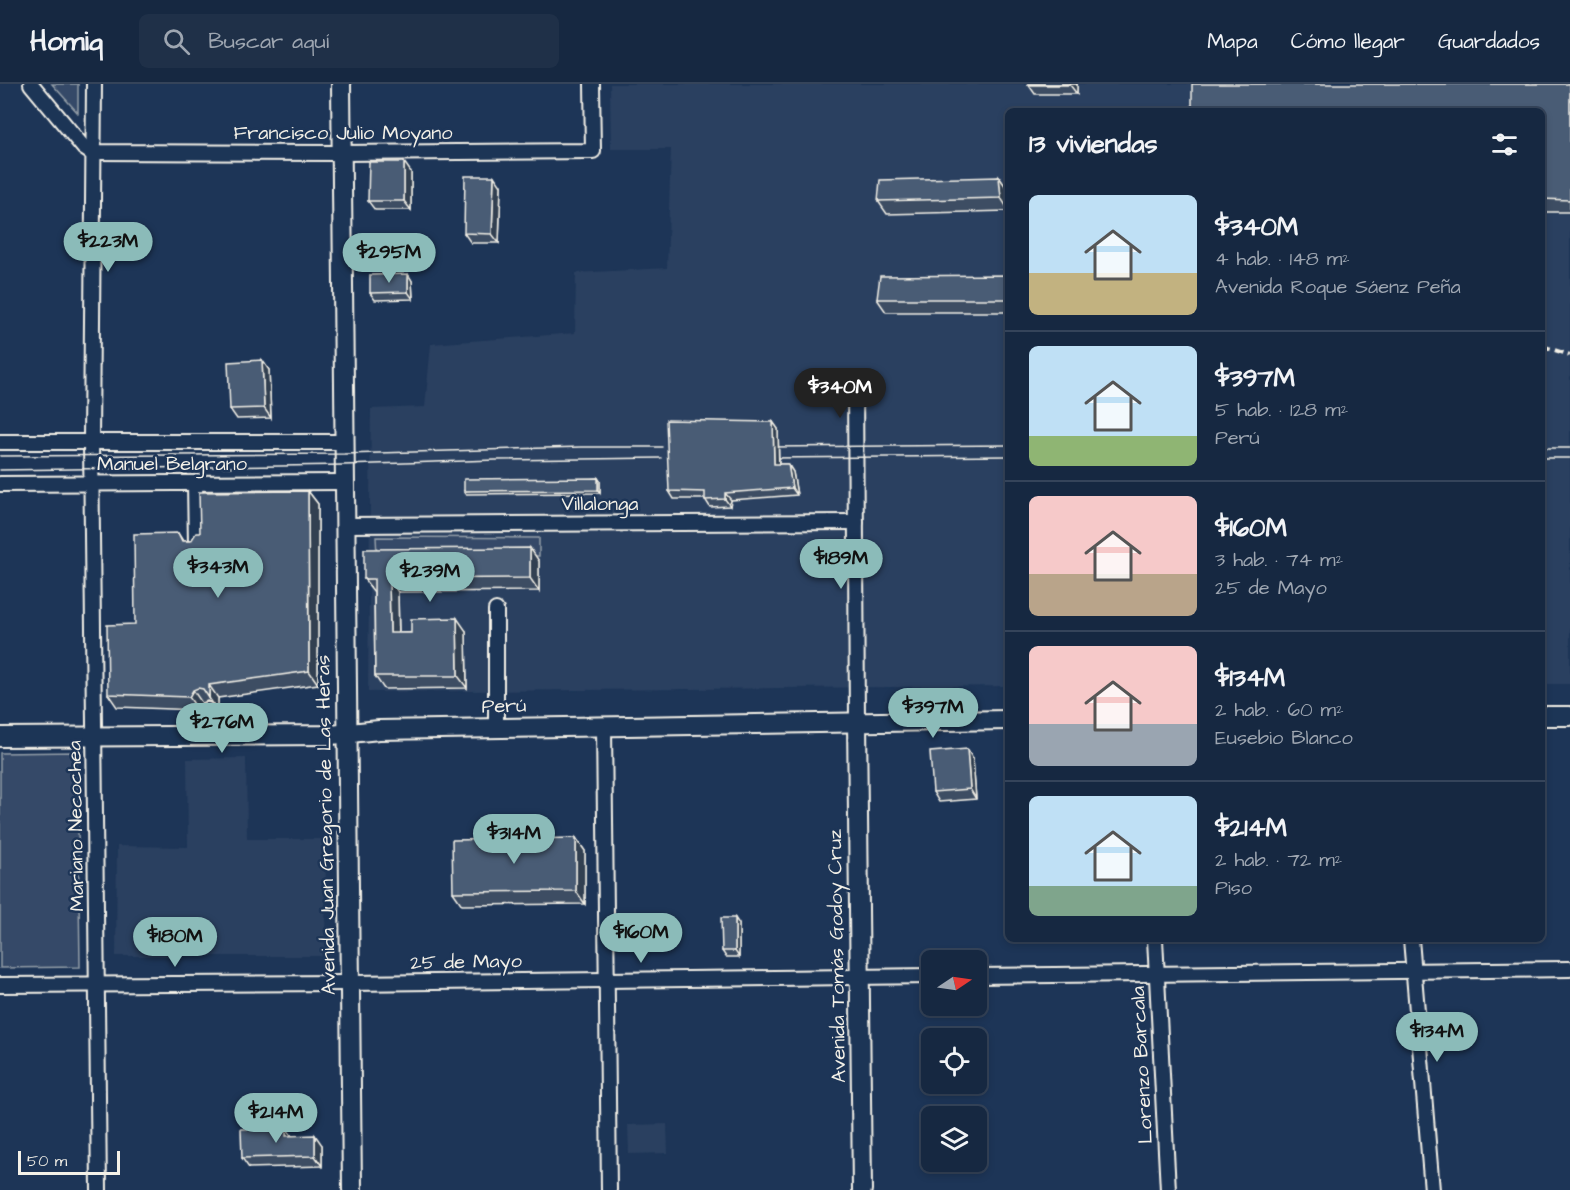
<!DOCTYPE html>
<html lang="es">
<meta charset="utf-8">
<style>
body{margin:0;font-family:"Architects Daughter",sans-serif;background:#1f3048;color:#f1f3f6;height:100vh;display:flex;flex-direction:column;font-size:22px;white-space:nowrap}
*{box-sizing:border-box;margin:0}
p{font-size:20px;color:#9ea6b1}
.icon{flex:none;width:33px;height:33px;fill:none;stroke:currentColor;stroke-width:2;stroke-linecap:round;stroke-linejoin:round}
.map{position:relative;flex:1;overflow:hidden}
.side{position:absolute;left:1005px;top:24px;width:540px;height:834px;display:flex;flex-direction:column;background:#162841;border-radius:9px;box-shadow:0 3px 9px #0003,0 0 0 2px #35445a}
.side>*{flex:none}
.needle{width:39px;rotate:77deg}
.buttons{position:absolute;left:921px;top:866px;display:grid;gap:12px}
.buttons a{display:grid;place-items:center;width:66px;height:66px;border-radius:9px;background:#162841;box-shadow:0 3px 9px #0003,0 0 0 2px #35445a;font-size:30px}
.scale{position:absolute;left:18px;bottom:15px;width:102px;box-sizing:border-box;padding-left:6px;border:3px solid #f4f1e8;border-top:0;font-size:16px;line-height:21px;white-space:nowrap;color:#f4f1e8;-webkit-text-stroke:4px #1d3557;paint-order:stroke}
.price{position:absolute;translate:-50% -51px;padding:0 14px;border-radius:21px;background:#8bbbb9;color:#111;font-size:20px;line-height:39px;filter:drop-shadow(0 2px 3px #0008)}
.price::after{content:'';position:absolute;left:50%;top:36px;width:18px;height:14px;margin-left:-9px;background:inherit;clip-path:polygon(0 0,100% 0,50% 100%)}
.price.current{background:#222;color:#fff}
ul{padding:0;list-style:none}
li{display:flex;align-items:center;gap:18px;height:150px;padding:0 24px}
li+li{border-top:2px solid #35445a}
li span{display:grid;place-items:center;flex:none;width:168px;height:120px;border-radius:9px;color:#555}
li>.icon{margin-inline-start:auto}
span .icon{width:72px;height:72px;fill:#fffc;stroke-width:1}
li b{font-size:26px}
h2{display:flex;justify-content:space-between;align-items:center;height:72px;padding:0 24px;font-size:26px}
header{display:flex;align-items:center;gap:36px;box-sizing:border-box;height:84px;padding:0 30px;background:#162841;border-bottom:2px solid #35445a}
header strong{font-size:28px}
nav{display:flex;gap:33px;margin-inline-start:auto;font-size:21px}
.search{width:420px;height:54px;background:#1f3048;display:flex;align-items:center;gap:15px;box-sizing:border-box;padding:0 21px;border-radius:9px;color:#9ea6b1;font-size:22px}
.map>svg:first-child{display:block}
</style>
<header>
<strong>Homiq</strong>
<div class="search"><svg class="icon" aria-label="search" viewBox="0 0 24 24"><circle cx="10" cy="10" r="6"/><path d="M15 15l6 6"/></svg>Buscar aquí</div>
<nav><a>Mapa</a><a>Cómo llegar</a><a>Guardados</a></nav>
</header>
<div class="map">
<svg width="1570" height="1106" viewBox="0 0 1570 1106">
<rect width="100%" height="100%" fill="#1d3557"/>
<filter id="ink" filterUnits="userSpaceOnUse"><feTurbulence type="fractalNoise" baseFrequency=".0167" numOctaves="2"/><feDisplacementMap in="SourceGraphic" scale="12" xChannelSelector="R" yChannelSelector="G"/><feConvolveMatrix kernelMatrix="1 2 1 2 8 2 1 2 1" color-interpolation-filters="sRGB"/></filter>
<g filter="url(#ink)">
<!-- built -->
<g fill="#2a4060">
<path d="M610,0H1570V600H1542V27H1008V602L368,608L371,325L425,323L431,260L575,249L576,189L667,184L671,65H611Z"/>
<path d="M246,674L247,755H326L325,872H116L117,762L188,763L187,675Z"/>
<path d="M667,1040L668,1069L629,1070L628,1041Z"/>
</g>
<!-- green -->
<g fill="#354a67" stroke="#949ea8" stroke-width="1.5">
<path d="M52,0H78V29Z"/>
<path d="M376,453L539,454V472H377Z"/>
<path d="M77,668L80,883L0,884V669Z"/>
</g>
<g fill="none" stroke-linecap="round" stroke-linejoin="round">
<!-- minor casing -->
<g stroke="#f4f1e8" stroke-width="18">
<g id="minor">
<path d="M31,0L84,64L90,68L341,69L593,67L592,0"/>
<path d="M94,0L91,357L99,1106"/>
<path d="M855,296L857,637"/>
<path d="M0,358H344"/>
<path d="M195,399L196,462"/>
<path d="M0,400L344,398"/>
<path d="M345,441L856,438"/>
<path d="M207,626L208,652"/>
<path d="M604,643L609,1106"/>
<path d="M496,644V526"/>
<path d="M1155,855L1168,1106"/>
<path d="M1411,855L1432,1106"/>
<path d="M976,892L1570,885"/>
<path d="M0,901L350,899L932,892"/>
</g>
</g>
<!-- major casing -->
<g stroke="#f4f1e8" stroke-width="22">
<g id="major">
<path d="M341,0L352,1106"/>
<path d="M1542,632H1570"/>
<path d="M857,637L862,1106"/>
<path d="M0,653L331,651L379,646L1008,636"/>
</g>
</g>
<!-- minor -->
<use href="#minor" stroke="#1d3557" stroke-width="14"/>
<!-- major -->
<use href="#major" stroke="#1d3557" stroke-width="18"/>
<!-- tram -->
<g stroke="#f4f1e8" stroke-width="1.5">
<path d="M769,363L1008,361"/>
<path d="M1542,364H1570"/>
<path d="M0,372L344,370L581,363H662"/>
<path d="M769,374L1008,372"/>
<path d="M1542,374H1570"/>
<path d="M0,386L344,381L495,376L661,374"/>
</g>
<!-- rail -->
<path stroke="#f4f1e8" stroke-width="4" stroke-dasharray="9 4.5" stroke-linecap="butt" d="M1542,262L1570,271"/>
</g>
<!-- wall -->
<g fill="#3e4e64" stroke="#f4f1e8" stroke-width="1.5">
<path d="M1028,0H1077V10H1035Z"/>
<path d="M1570,0V128H1542V27Z"/>
<path d="M411,88V126H375L368,117Z"/>
<path d="M999,93L1008,106V127L887,130L878,117Z"/>
<path d="M501,102L499,159H471L464,149Z"/>
<path d="M408,190L412,197L413,215L375,216L370,209Z"/>
<path d="M1008,191V228H886L877,215Z"/>
<path d="M262,276L269,286L271,334L237,335L230,325Z"/>
<path d="M773,338L778,345L779,380H788L793,388L797,411L731,416L730,422L710,423L705,415H674L669,407Z"/>
<path d="M598,394L600,397V409L466,410L464,407Z"/>
<path d="M308,407L318,420V600L218,614V627L212,618L207,617L202,619L198,626L117,623L108,610L178,449L183,457H191L200,449Z"/>
<path d="M539,477V507L398,508L399,549L466,547L467,604L384,605L375,592L374,508L364,495Z"/>
<path d="M973,675L976,715L939,718L933,708Z"/>
<path d="M576,754L585,767V820L462,821L453,808Z"/>
<path d="M739,840V873H726L722,867Z"/>
<path d="M286,1044L292,1052L322,1061V1082L249,1084L242,1074Z"/>
</g>
<!-- shaded-wall -->
<g fill="#324051" stroke="#f4f1e8" stroke-width="1.5">
<path d="M1070,0H1077V10L1070,1Z"/>
<path d="M404,78L411,88V126L404,117Z"/>
<path d="M494,92L501,102L499,159L492,150Z"/>
<path d="M999,93L1008,106V125L1001,114Z"/>
<path d="M408,190L412,197L413,215L408,208Z"/>
<path d="M262,276L269,286L271,334L264,324Z"/>
<path d="M773,338L778,345L779,388L774,380Z"/>
<path d="M788,380L793,388L797,411L792,404Z"/>
<path d="M598,394L600,397V409L598,406Z"/>
<path d="M308,407L318,420V600L309,587Z"/>
<path d="M725,409L731,416L730,422L725,415Z"/>
<path d="M530,464L539,477V507L530,494Z"/>
<path d="M389,495L398,508L399,562L390,549Z"/>
<path d="M457,534L466,547L467,604L458,592Z"/>
<path d="M209,601L218,614V627L209,614Z"/>
<path d="M193,606L202,619L198,626L189,613Z"/>
<path d="M967,665L973,675L976,715L970,705Z"/>
<path d="M576,754L585,767V820L576,807Z"/>
<path d="M735,834L739,840V873L735,867Z"/>
<path d="M286,1044L293,1054L286,1052Z"/>
<path d="M315,1051L322,1061V1082L315,1072Z"/>
</g>
<!-- building -->
<g fill="#485b74" stroke="#f4f1e8" stroke-width="1.5">
<rect x="1028" y="0" width="42" height="1"/>
<path d="M1192,0H1570V116L1542,115V27H1192Z"/>
<path d="M369,78H404V117H368Z"/>
<path d="M465,92H494L492,150L464,149Z"/>
<path d="M999,93L1001,114L878,117L880,96Z"/>
<path d="M408,190V208L370,209V191Z"/>
<path d="M1008,191V215H877L880,192Z"/>
<path d="M262,276L264,324L230,325L228,278Z"/>
<path d="M666,336L773,338L774,380H788L792,404L725,409V415L705,416V408L669,407Z"/>
<path d="M598,394V406L464,407V395Z"/>
<path d="M308,407L309,587L209,601V614L203,605L198,604L193,606L189,613L108,610L107,541L135,540L134,450L178,449L182,457H191L196,449H200L199,408Z"/>
<path d="M530,464V494L389,495L390,549H411V535L457,534L458,592H375L374,495H364V465Z"/>
<path d="M967,665L970,705L933,708L930,668Z"/>
<path d="M576,754V807L453,808L452,756Z"/>
<path d="M721,834H735V867H722Z"/>
<path d="M286,1044V1052L315,1051V1072L242,1074L241,1045Z"/>
</g>
</g>
<g text-anchor="middle" dominant-baseline="central" stroke-width="5" stroke-linejoin="round" paint-order="stroke">
<!-- street labels -->
<g font-size="20" fill="#f4f1e8" stroke="#1d3557">
<text x="343" y="49">Francisco Julio Moyano</text>
<text x="172" y="380">Manuel Belgrano</text>
<text x="600" y="420">Villalonga</text>
<text transform="translate(504 622) rotate(-1)">Perú</text>
<text transform="translate(326 741) rotate(-91)">Avenida Juan Gregorio de Las Heras</text>
<text transform="translate(76 742) rotate(-91)">Mariano Necochea</text>
<text transform="translate(837 872) rotate(-91)">Avenida Tomás Godoy Cruz</text>
<text transform="translate(466 878) rotate(-1)">25 de Mayo</text>
<text transform="translate(1142 981) rotate(-93)">Lorenzo Barcala</text>
</g>
</g>
</svg>
<div class="buttons">
<a><svg class="needle" viewBox="-14 -14 28 28"><path d="M0-13l5 13h-10z" fill="#e53935"/><path d="M0 13l5-13h-10z" fill="#9ea6b1"/></svg></a>
<a><svg class="icon" aria-label="locate" viewBox="0 0 24 24"><circle cx="12" cy="12" r="6"/><path d="M12 2v4M12 18v4M2 12h4M18 12h4"/></svg></a>
<a><svg class="icon" aria-label="layers" viewBox="0 0 24 24"><path d="M12 4l9 5-9 5-9-5zM3 14l9 5 9-5"/></svg></a>
</div>
<div class="scale">50 m</div>
<b class="price" style="left:108px;top:189px">$223M</b>
<b class="price" style="left:389px;top:200px">$295M</b>
<b class="price current" style="left:840px;top:335px">$340M</b>
<b class="price" style="left:841px;top:506px">$189M</b>
<b class="price" style="left:218px;top:515px">$343M</b>
<b class="price" style="left:430px;top:519px">$239M</b>
<b class="price" style="left:933px;top:655px">$397M</b>
<b class="price" style="left:222px;top:670px">$276M</b>
<b class="price" style="left:514px;top:781px">$314M</b>
<b class="price" style="left:641px;top:880px">$160M</b>
<b class="price" style="left:175px;top:884px">$180M</b>
<b class="price" style="left:1437px;top:979px">$134M</b>
<b class="price" style="left:276px;top:1060px">$214M</b>
<section class="side">
<h2>13 viviendas<svg class="icon" aria-label="filters" viewBox="0 0 24 24"><path d="M4 7h16M4 17h16"/><circle cx="9" cy="7" r="2"/><circle cx="15" cy="17" r="2"/></svg></h2>
<ul>
<li><span style="background:linear-gradient(#bfe0f5 65%,#c2b280 0)"><svg class="icon" aria-label="home" viewBox="0 0 24 24"><path d="M3 11l9-7 9 7M6 9v11h12V9"/></svg></span><div><b>$340M</b><p>4 hab. · 148 m²</p><p>Avenida Roque Sáenz Peña</p></div></li>
<li><span style="background:linear-gradient(#bfe0f5 75%,#8fb573 0)"><svg class="icon" aria-label="home" viewBox="0 0 24 24"><path d="M3 11l9-7 9 7M6 9v11h12V9"/></svg></span><div><b>$397M</b><p>5 hab. · 128 m²</p><p>Perú</p></div></li>
<li><span style="background:linear-gradient(#f6c9c9 65%,#b9a48a 0)"><svg class="icon" aria-label="home" viewBox="0 0 24 24"><path d="M3 11l9-7 9 7M6 9v11h12V9"/></svg></span><div><b>$160M</b><p>3 hab. · 74 m²</p><p>25 de Mayo</p></div></li>
<li><span style="background:linear-gradient(#f6c9c9 65%,#9aa5b1 0)"><svg class="icon" aria-label="home" viewBox="0 0 24 24"><path d="M3 11l9-7 9 7M6 9v11h12V9"/></svg></span><div><b>$134M</b><p>2 hab. · 60 m²</p><p>Eusebio Blanco</p></div></li>
<li><span style="background:linear-gradient(#bfe0f5 75%,#7fa58c 0)"><svg class="icon" aria-label="home" viewBox="0 0 24 24"><path d="M3 11l9-7 9 7M6 9v11h12V9"/></svg></span><div><b>$214M</b><p>2 hab. · 72 m²</p><p>Piso</p></div></li>
</ul>
</section>
</div>
